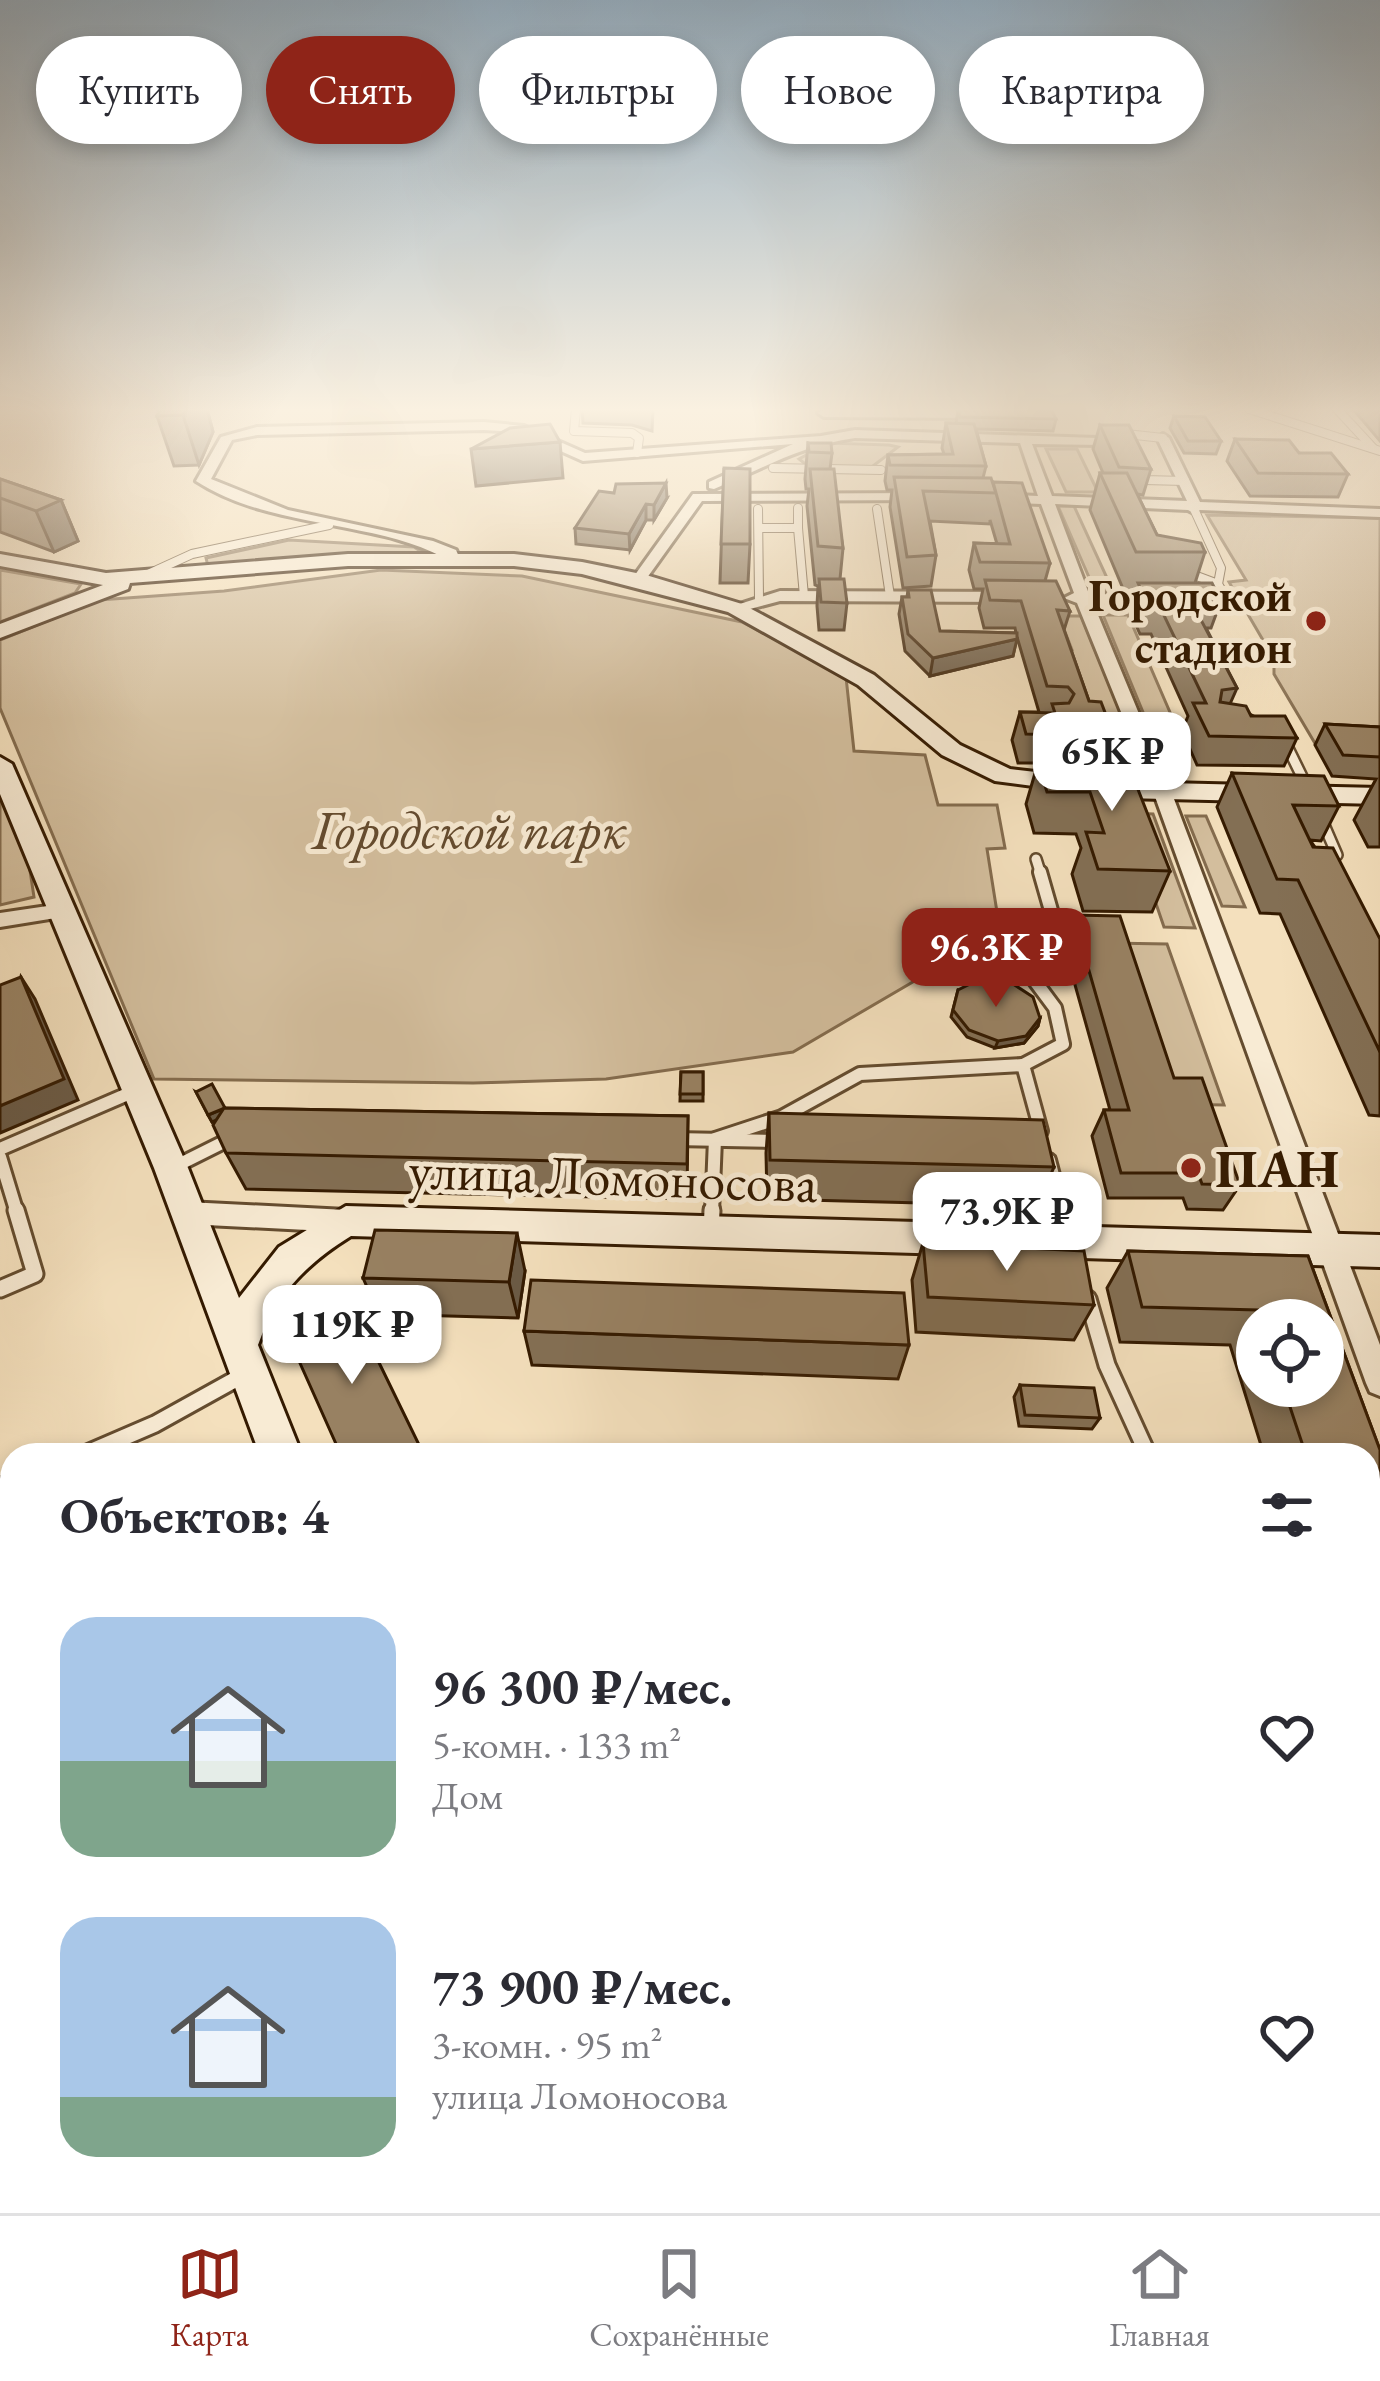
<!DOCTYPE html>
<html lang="ru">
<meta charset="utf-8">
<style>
body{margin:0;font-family:"EB Garamond",serif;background:#f7f7f7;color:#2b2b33;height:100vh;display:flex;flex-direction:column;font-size:45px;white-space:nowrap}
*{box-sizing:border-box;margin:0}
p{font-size:39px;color:#7c7c81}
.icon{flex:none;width:66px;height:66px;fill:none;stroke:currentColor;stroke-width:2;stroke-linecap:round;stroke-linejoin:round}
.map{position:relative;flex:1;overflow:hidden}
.drawer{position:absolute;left:0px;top:1443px;width:1380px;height:771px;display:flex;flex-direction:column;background:#fff;border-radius:36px 36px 0 0;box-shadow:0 6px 18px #0003}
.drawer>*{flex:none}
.hud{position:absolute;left:36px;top:36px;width:1308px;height:108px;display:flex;gap:24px}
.tools{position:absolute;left:1236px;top:1299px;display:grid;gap:24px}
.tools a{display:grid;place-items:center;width:108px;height:108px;border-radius:50%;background:#fff;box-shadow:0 6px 18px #0003;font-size:60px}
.price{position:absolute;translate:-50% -102px;padding:0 27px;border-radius:24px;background:#fff;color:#222;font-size:39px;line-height:78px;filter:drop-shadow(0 3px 6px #0008)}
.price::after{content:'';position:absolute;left:50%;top:72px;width:36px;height:27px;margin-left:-18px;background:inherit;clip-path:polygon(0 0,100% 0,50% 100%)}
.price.current{background:#8f2418;color:#fff}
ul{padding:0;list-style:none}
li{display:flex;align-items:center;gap:36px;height:300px;padding:0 60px}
li span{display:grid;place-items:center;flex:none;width:336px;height:240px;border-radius:36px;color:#555}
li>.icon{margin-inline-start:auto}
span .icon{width:144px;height:144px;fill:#fffc;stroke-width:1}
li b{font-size:51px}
h2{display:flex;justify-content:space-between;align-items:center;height:144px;padding:0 60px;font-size:51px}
.tag{padding:0 42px;border-radius:54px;background:#fff;box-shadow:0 6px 18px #0003;font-size:42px;line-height:108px}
.tag.current{background:#8f2418;color:#fff}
.tab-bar{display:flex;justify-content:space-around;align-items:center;height:168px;border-top:3px solid #e1e1e2;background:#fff;font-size:33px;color:#7c7c81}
.tab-bar a{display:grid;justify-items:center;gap:6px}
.tab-bar .current{color:#8f2418}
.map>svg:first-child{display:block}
</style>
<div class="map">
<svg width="1380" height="2213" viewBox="0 0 1380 2213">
<rect width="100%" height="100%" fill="#f4e0bd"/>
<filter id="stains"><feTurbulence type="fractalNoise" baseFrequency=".00167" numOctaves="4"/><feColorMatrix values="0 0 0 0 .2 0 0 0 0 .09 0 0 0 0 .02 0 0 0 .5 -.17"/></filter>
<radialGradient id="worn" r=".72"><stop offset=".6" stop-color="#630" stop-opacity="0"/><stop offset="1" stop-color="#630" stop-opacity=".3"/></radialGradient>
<!-- green -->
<g fill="#d3be9d" stroke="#846c4e" stroke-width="3">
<path d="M828,443L889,445L898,447L869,469L809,467L799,459Z"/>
<path d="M1046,449H1077L1098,492H1066Z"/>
<path d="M1058,506H1074L1113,591H1095Z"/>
<path d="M1207,515L1380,518V749L1316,745L1274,674V659L1229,582L1246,580Z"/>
<path d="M289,540L414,547L428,556L208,566L206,558Z"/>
<path d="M0,570L81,584L75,593L0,622Z"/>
<path d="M381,570L522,576L742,622L846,677L854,751L925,755L938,805H997L1005,848L987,849L1000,931L793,1052L606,1079L473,1083L154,1079L0,708V640L99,600L224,591Z"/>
<path d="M1103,615H1128L1172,717H1145Z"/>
<path d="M1059,616H1081L1124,721H1086L1060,651L1072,650Z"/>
<path d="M0,794L29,864L34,897L0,905Z"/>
<path d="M1125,813L1153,814L1195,928L1164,927Z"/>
<path d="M1186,816H1206L1245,907L1222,906Z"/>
<path d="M1109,943L1167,944L1224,1105L1160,1104Z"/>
</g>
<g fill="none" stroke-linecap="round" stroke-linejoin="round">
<!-- lane-far4 casing -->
<g stroke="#644c2f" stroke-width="10">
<g id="lane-far4">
<path d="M576,409L574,431L632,433L639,438L637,453"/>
<path d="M1249,409L1380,451"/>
<path d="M1337,409L1373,448"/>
<path d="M1117,433L1163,438"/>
<path d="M773,468L881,470"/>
<path d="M1138,469L1144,480L1185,481"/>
<path d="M798,508V528"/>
<path d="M758,509L759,599"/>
<path d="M877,509L890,596"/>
<path d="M1194,509L1221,568L1218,584L1228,601"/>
<path d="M759,528H798L804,596"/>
<path d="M1186,572L1218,584"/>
<path d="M146,575L192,554L329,525"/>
</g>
</g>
<!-- lane-far3 casing -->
<g stroke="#644c2f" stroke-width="14">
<g id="lane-far3">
<path d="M1285,742L1308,789"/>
<path d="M1321,818L1337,855L1325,854"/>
<path d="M1036,859L1041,875"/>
</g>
</g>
<!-- lane-far2 casing -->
<g stroke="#644c2f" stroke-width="18">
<g id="lane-far2">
<path d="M1040,872L1056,928L1034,951L1026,969L1055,1008L1063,1044L1023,1065L1041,1131"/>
<path d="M674,1139L780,1141"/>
<path d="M0,1149L137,1090"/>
<path d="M0,1157L17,1213"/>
<path d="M1049,1160L1063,1213"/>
<path d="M172,1168L234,1137"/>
<path d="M712,1213L715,1139L782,1117L860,1074L1023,1065"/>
</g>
</g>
<!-- lane-far1 casing -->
<g stroke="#644c2f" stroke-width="21">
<g id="lane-far1">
<path d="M1062,1210L1070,1239"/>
<path d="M711,1233L712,1210"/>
<path d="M0,1289L35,1274L16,1210"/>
<path d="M1088,1299L1107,1365L1148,1455"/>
<path d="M83,1455L155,1424L247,1373"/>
<path d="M0,1486L12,1484"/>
</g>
</g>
<!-- lane casing -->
<g stroke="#644c2f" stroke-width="26">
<path id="lane" d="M1364,2213L1380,2209"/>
</g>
<!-- street casing -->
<g stroke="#644c2f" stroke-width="6">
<g id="street">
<path d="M989,409L990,414L984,418L824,417L818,413L824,409Z"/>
<path d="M484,422L524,426L585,453L821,436L855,430L1097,438L1101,439V445L1032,444L1052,496L1187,501L1157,438L1163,434L1169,438L1200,502L1380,509V517L1200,510L1194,513L1188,510L1055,504L1089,594L1228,596L1236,601L1228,606L1093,603L1171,791L1380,1345V1396L1370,1392L1366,1383L1153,791L1077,603L1064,598L1074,593L1041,504L995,502L988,498L995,494L1038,496L1020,443L855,438C799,446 764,468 714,489L709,488V482L793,444L583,461L518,432L484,430L257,435L232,440L211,479L288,510L433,541L456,550L460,559L453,563C384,519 272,531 196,481L221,437L257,427Z"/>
<path d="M924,493L929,494V500L702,501L644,582L632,579L693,494Z"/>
<path d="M780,591L1013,592L1021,597L1013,602L780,601L735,613L727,608Z"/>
<path d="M61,904L68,906L71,911L68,916L0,927V913Z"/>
<path d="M187,1202L346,1210L355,1213L359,1221L355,1229L346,1232L187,1224L178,1221L174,1213L178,1205Z"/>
</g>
</g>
<!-- secondary casing -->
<g stroke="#341a00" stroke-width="6">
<g id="secondary">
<path d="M0,554L106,573L348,554H514L582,562L646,575L742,604L874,675L960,745L1010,769L1124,782L1380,788V804L1124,798L995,781L942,755L858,685L728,612L582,574L514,566H348L130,583L128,589L0,638V624L103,585L0,566Z"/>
<path d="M0,757L12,764L188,1168L239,1298L279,1247L346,1206L1380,1235V1267L351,1236C306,1264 276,1294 258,1345L302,1455H260L154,1168L0,794Z"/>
<path d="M567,2202H627L632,2213H572Z"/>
</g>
</g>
<!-- lane-far4 -->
<use href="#lane-far4" stroke="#f8ebd4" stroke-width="8"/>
<!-- lane-far3 -->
<use href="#lane-far3" stroke="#f8ebd4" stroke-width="9"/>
<!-- lane-far2 -->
<use href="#lane-far2" stroke="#f8ebd4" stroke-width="12"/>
<!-- lane-far1 -->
<use href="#lane-far1" stroke="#f8ebd4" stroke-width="15"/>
<!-- lane -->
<use href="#lane" stroke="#f8ebd4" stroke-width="20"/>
<!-- street -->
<use href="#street" fill="#f8ebd4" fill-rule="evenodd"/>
<!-- secondary -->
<use href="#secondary" fill="#f8ebd4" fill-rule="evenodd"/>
</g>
<!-- wall -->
<g fill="#836f54" stroke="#341a00" stroke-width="3" fill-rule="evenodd">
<path d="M207,409L213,432L199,465L174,466L157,416Z"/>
<path d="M582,409H653L652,431L632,425L583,423Z"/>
<path d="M1353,409H1380V441Z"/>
<path d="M958,410L1056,419L1053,431L976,429L986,466L983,478L993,482L1050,563L1045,581L1070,611L1064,630L1089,701L1114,736L1105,763L1170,871L1152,912L1083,911L1072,874L1081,848L1076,834L1034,833L1026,804L1038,763H1018L1012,740L1020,712H1039L1017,637L1013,656L930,676L905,651L899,614L902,597H907L908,590L940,631L1016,633L1015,628H984L979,608L983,589H974L969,570L974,543L997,544L990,520V524L930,521L936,555L931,586L903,588L890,507L892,490H887L885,481L888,455L944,454L942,448L946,423H956Z"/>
<path d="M1174,416L1221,441L1216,454L1184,453L1170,428Z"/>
<path d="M1100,425L1151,469L1143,495L1137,494L1157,535L1205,552L1195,583L1221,601L1211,628H1206L1237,688L1230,704L1297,738L1284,766L1197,765L1182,731L1188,716L1151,634H1140L1129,610L1135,591H1124L1090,510L1100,473H1103L1093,449Z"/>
<path d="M1235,439L1299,453L1348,474L1338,497L1250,496L1227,461Z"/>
<path d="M808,443L832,453L830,469L843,548L840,579L847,603L844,630H819L817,606L818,586L815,585L807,506L809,489H806L805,479Z"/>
<path d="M724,468L750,544L748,583H720Z"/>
<path d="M0,479L61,500L78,541L54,552L0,532Z"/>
<path d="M667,498L654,520H646L630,550L576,544L575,528Z"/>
<path d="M1325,724L1380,727V847H1368L1354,820L1376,779L1332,776L1315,745Z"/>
<path d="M1232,773L1339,806L1321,841L1310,840L1380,939V1116L1369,1115L1280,914L1260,913L1217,807Z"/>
<path d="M1073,915L1240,1185L1223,1210L1187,1209L1183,1198H1108L1092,1136L1104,1110H1110L1063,942Z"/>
<path d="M958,990L1040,1018L1038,1026L1024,1043L995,1048L967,1037L951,1017Z"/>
<path d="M681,1072H703V1101H680Z"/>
<path d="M196,1092L225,1108L688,1116L687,1199L246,1189L226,1153L216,1121L212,1122Z"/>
<path d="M769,1113L1054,1167L1037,1206L767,1199L766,1153Z"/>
<path d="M923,1243L1094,1305L1074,1340L916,1332L912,1280Z"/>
<path d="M1128,1251L1308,1256L1380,1450V1594L1368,1593V1455H1264L1230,1345L1120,1342L1107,1288ZM1257,1320H1323V1386H1257Z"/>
<path d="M525,1271L518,1318L379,1314L363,1278Z"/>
<path d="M524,1331L909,1345L898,1379L532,1365Z"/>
<path d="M1020,1385L1100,1418L1092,1429L1019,1426L1014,1397Z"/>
<path d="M1375,1670H1380V1847L1368,1806V1674Z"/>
</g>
<!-- shaded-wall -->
<g fill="#6a5a45" stroke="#341a00" stroke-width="3">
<path d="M186,409H207L213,432L199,465L183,415Z"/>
<path d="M560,442L563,478L476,486L471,449Z"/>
<path d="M666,483L667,498L654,520V505Z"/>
<path d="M61,500L78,541L54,552L36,511Z"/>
<path d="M646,504V520L630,550L629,534Z"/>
<path d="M1017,639L1013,656L930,676L933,658Z"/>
<path d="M21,977L35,999L78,1100L0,1133V1106Z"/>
<path d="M1040,1018L1038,1026L1024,1043L995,1048L998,1041Z"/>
<path d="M225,1108L229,1115L212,1122L208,1115Z"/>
<path d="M517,1233L525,1271L518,1318L509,1282Z"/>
<path d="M12,1778V1792L3,1797L0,1796V1785Z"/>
<path d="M90,2202H118L124,2213H96Z"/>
<path d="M344,2202H366L370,2213H348Z"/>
</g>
<!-- building -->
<g fill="#988162" stroke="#341a00" stroke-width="3">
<path d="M160,409H186L183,415L157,416Z"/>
<path d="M989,409H1051L1056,419L960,417L958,410Z"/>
<path d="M1174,416L1205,417L1221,441H1188Z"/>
<path d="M946,423L974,424L986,466L890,465L888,455L953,454Z"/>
<path d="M550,424L560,442L471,449L510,428Z"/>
<path d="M1100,425H1129L1151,469L1119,467Z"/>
<path d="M1235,439L1289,440L1299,453H1331L1348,474L1258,473Z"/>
<path d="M808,443H831L832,453L809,452Z"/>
<path d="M724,468L750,469V544H721Z"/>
<path d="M810,469H834L843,548L818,546Z"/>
<path d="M1100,473H1127L1157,535L1201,543L1205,552H1136Z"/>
<path d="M894,477L991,478L996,493L923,491L936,555L907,557Z"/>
<path d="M0,479L61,500L36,511L0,498Z"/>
<path d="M993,482L1022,483L1050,563L980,562L974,543L1010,544Z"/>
<path d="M666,483L654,505L646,504L629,534L575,528L599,491L614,493L616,484Z"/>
<path d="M819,579H844L847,603L821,602Z"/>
<path d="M985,580L1056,581L1070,611L1057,610L1089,701L1101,702L1114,736L1026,734L1020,712L1055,713L1052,704L1069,703L1074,694L1068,687L1047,686L1021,601L990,600Z"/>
<path d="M1138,583H1212L1221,601H1191L1237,688L1222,690L1220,702L1246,706L1251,716H1285L1297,738L1209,736L1193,703H1206L1160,607H1149Z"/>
<path d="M908,590H931L940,631L1017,633V639L933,658L908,634L902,597H909Z"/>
<path d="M1325,724L1380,727V757L1343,755Z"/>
<path d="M1038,763L1128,764L1170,871L1098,869L1086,832L1104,833L1090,792H1047Z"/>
<path d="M1232,773L1324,776L1339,806L1293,805L1313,847L1333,848L1380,939V1052L1298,880L1277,879Z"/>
<path d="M1073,915L1120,916L1174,1078H1202L1240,1185L1202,1184L1198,1173H1121L1104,1110H1129Z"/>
<path d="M21,977L64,1079L0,1106V985Z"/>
<path d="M980,979L1010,982L1033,997L1040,1018L1026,1036L998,1041L969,1030L953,1010L958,990Z"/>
<path d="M681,1072H703V1094H680Z"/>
<path d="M212,1084L225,1108L208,1115L196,1092Z"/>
<path d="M224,1108L688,1116L687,1164L226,1153L213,1125Z"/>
<path d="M769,1113L1043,1120L1054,1167L770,1160Z"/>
<path d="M375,1230L517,1233L509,1282L363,1278Z"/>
<path d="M923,1243L1084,1251L1094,1305L928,1297Z"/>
<path d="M1128,1251L1308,1256L1380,1450V1567L1368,1566V1455H1306L1283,1386H1323V1320H1262L1258,1310L1142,1307Z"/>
<path d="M531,1280L904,1293L909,1345L524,1331Z"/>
<path d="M350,1303L424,1455H341L287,1334Z"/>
<path d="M1020,1385L1094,1388L1100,1418L1025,1415Z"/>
<path d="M12,1512V1778L0,1785V1518Z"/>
<path d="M12,1859V1952L0,1885V1866Z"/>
<path d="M24,2202H90L96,2213H30Z"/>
<path d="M172,2202H344L348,2213H175Z"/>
<path d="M685,2202H1239L1241,2213H775L685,2208Z"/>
</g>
<!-- sky -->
<linearGradient id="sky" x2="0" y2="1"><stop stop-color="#93abbd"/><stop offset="0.57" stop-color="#faf1e1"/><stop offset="1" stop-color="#faf1e1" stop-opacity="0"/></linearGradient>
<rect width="1380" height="719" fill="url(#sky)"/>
<!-- markers -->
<g fill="#8f2418" stroke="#f8ebd4" stroke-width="4.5">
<circle cx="1316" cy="621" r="12"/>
<circle cx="1191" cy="1168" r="12"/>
</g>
<g text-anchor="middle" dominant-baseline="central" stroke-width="10" stroke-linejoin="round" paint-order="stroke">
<!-- far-poi labels -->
<g font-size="45" font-weight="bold" fill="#341a00" stroke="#f8ebd4" text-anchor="end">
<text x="1292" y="595">Городской<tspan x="1292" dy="52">стадион</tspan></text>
</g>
<!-- park labels -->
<g font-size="54" font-style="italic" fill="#644b2f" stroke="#f8ebd4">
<text x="469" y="829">Городской парк</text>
</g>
<!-- poi labels -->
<g font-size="54" font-weight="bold" fill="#341a00" stroke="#f8ebd4" text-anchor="start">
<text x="1215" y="1168">ПАН</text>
</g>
<!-- street labels -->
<g font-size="54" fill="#341a00" stroke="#f8ebd4">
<text transform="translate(613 1176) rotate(2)">улица Ломоносова</text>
</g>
</g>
<rect width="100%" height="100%" filter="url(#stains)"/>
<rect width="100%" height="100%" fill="url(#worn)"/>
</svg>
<div class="tools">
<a><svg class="icon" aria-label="locate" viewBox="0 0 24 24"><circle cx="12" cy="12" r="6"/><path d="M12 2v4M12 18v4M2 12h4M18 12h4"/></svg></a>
</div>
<b class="price" style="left:1112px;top:814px">65K ₽</b>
<b class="price current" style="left:996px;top:1010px">96.3K ₽</b>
<b class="price" style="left:1007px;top:1274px">73.9K ₽</b>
<b class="price" style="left:352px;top:1387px">119K ₽</b>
<div class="hud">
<a class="tag">Купить</a>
<a class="tag current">Снять</a>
<a class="tag">Фильтры</a>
<a class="tag">Новое</a>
<a class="tag">Квартира</a>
</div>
<section class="drawer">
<h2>Объектов: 4<svg class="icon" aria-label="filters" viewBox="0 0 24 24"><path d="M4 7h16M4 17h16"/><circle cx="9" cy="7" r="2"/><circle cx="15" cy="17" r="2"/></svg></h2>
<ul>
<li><span style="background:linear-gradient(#a9c7e8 60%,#7fa58c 0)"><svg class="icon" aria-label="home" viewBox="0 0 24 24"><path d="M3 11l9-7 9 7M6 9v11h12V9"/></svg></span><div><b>96 300 ₽/мес.</b><p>5-комн. · 133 m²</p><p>Дом</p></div><svg class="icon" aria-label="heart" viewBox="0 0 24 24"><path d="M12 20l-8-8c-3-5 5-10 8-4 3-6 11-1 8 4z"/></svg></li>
<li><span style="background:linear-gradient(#a9c7e8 75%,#7fa58c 0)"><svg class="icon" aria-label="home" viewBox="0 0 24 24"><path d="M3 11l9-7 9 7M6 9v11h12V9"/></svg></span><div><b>73 900 ₽/мес.</b><p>3-комн. · 95 m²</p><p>улица Ломоносова</p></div><svg class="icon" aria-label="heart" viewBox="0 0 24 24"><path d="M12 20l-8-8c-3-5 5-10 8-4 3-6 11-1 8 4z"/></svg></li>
</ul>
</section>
</div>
<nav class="tab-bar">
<a class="current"><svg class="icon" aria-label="map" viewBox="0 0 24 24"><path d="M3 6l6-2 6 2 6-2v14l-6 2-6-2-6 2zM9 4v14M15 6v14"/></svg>Карта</a>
<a><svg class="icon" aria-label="saved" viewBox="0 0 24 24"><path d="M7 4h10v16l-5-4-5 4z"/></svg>Сохранённые</a>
<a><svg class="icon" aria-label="home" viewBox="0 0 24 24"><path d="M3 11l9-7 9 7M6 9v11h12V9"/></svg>Главная</a>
</nav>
